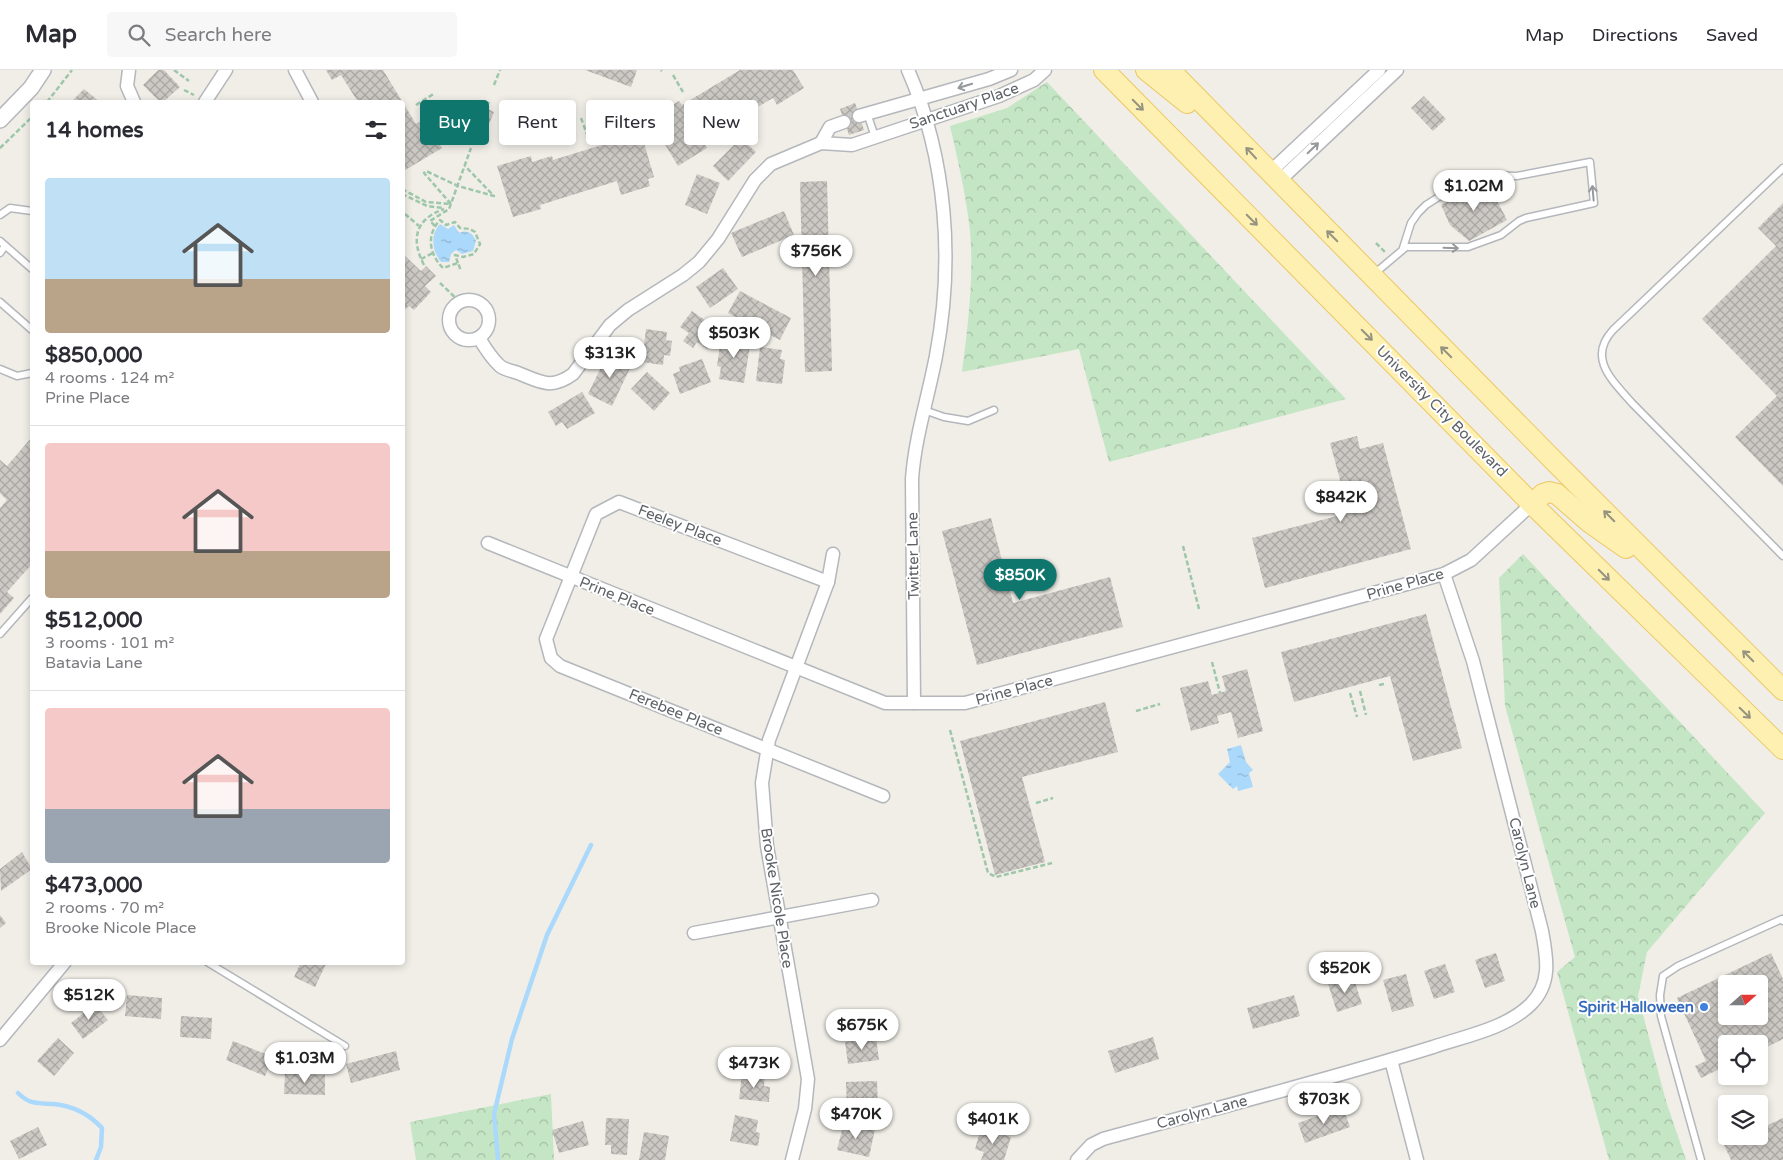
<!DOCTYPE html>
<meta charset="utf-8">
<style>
body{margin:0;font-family:"Varela Round",sans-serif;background:#f7f7f7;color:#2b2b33;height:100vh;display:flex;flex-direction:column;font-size:19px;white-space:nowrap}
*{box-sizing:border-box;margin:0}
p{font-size:16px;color:#7c7c81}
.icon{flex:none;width:28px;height:28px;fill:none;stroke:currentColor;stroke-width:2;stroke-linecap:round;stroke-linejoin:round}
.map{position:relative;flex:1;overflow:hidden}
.panel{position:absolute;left:30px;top:30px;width:375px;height:865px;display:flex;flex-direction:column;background:#fff;border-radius:5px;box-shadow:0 2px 8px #0003}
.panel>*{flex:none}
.guide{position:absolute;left:420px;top:30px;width:475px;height:45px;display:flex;gap:10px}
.needle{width:32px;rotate:69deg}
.tools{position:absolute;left:1718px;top:905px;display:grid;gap:10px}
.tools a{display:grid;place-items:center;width:50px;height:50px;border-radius:5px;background:#fff;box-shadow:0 2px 8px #0003;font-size:25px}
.price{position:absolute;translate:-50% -42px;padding:0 11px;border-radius:18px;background:#fff;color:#222;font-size:16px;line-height:32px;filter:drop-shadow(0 1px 2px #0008)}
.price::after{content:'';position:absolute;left:50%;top:30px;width:15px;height:11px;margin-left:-8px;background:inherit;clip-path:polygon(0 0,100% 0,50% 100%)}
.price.selected{background:#0f766e;color:#fff}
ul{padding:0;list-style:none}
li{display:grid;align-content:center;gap:10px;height:265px;padding:0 15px}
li+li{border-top:1px solid #e1e1e2}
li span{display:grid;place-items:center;height:155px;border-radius:5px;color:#555}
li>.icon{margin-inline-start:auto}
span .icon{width:90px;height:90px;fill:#fffc;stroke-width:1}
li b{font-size:21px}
h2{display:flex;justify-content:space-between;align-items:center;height:60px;padding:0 15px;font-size:21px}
.tag{padding:0 18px;border-radius:5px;background:#fff;box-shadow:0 2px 8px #0003;font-size:18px;line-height:45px}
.tag.selected{background:#0f766e;color:#fff}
header{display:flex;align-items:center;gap:30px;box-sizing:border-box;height:70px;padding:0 25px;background:#fff;border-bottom:1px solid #e1e1e2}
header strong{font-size:24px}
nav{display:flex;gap:28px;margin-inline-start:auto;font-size:18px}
.search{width:350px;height:45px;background:#f7f7f7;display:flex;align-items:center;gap:12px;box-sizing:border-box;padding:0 18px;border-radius:5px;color:#7c7c81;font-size:19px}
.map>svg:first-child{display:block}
</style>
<header>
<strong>Map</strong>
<div class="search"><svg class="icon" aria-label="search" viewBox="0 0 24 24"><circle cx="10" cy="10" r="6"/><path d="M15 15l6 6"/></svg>Search here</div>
<nav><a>Map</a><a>Directions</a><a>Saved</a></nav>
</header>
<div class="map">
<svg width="1783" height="1090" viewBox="0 0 1783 1090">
<defs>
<pattern id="forest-crowns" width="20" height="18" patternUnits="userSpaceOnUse" patternTransform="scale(1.25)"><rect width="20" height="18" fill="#c5e6c5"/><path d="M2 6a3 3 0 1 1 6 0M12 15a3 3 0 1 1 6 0" fill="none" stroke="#a3bea4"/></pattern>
<pattern id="water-ripples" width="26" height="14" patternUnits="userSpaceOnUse" patternTransform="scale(1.25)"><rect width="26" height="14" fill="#abd9fc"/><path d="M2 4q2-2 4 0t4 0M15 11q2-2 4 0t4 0" fill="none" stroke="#8eb3d0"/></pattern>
<pattern id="building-cross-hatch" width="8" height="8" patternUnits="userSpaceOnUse" patternTransform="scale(1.25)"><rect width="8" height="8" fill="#ccc9c4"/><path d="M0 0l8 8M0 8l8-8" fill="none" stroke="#a9a7a3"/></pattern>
</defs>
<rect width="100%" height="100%" fill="#f0eee7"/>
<!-- forest -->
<g fill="url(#forest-crowns)">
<path d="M1047,12L1346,329L1109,392L1079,279L962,302C968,255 974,207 970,161C966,125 958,90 950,56L1007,38Z"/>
<path d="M1523,484L1765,743L1647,882L1638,926L1666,1031L1686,1090H1609L1557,902L1575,887L1505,636L1499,508Z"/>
<path d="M551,1024L554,1090H416L410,1052Z"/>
</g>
<!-- water -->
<g fill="url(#water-ripples)">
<path d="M440,154L448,159L454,155L459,163C467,159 473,163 476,171L473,181L462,184L456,180L451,184L449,192H441C432,181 430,165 440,154Z"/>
<path d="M1241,675L1246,692L1253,700L1249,703L1253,717L1238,721L1237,716L1233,719L1218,704L1230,692L1227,679Z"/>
</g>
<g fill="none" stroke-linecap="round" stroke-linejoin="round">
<!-- stream -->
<g stroke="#abd9fc" stroke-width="4.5">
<path d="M18,1023C30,1035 38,1033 54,1034C73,1036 89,1044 102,1058L101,1077L96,1090"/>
<path d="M498,1090L494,1044L512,969L547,865L591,775"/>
</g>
</g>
<!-- building -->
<g fill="url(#building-cross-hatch)" fill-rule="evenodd">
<path d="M158,0H164L180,17L163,32H160L143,15Z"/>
<path d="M326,0H383L416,54L424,49L442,78L402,102V32H358L341,5L332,10Z"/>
<path d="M585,0H637L631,17Z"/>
<path d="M740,0H793L804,18L777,35L773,28L702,70L707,78L678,96L649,48L679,31L682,35Z"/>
<path d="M84,19L100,32H71Z"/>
<path d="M1424,26L1446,49L1433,61L1411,38Z"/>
<path d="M855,33L864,60L849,65L840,39Z"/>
<path d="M481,36L494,42L488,56L474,50Z"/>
<path d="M641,63L654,107L648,109L650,116L621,125L617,111L540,135L541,139L513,147L497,96L531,86L532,92L552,86L553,90Z"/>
<path d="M741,68L756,82L728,111L713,96Z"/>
<path d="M697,104L720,113L707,144L685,135Z"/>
<path d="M827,111L832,301L805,302L800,112Z"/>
<path d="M1487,111L1507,150L1469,171L1450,155L1441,135Z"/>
<path d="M1783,133V416L1735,367L1777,326L1702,249L1776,176L1758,158Z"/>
<path d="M784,141L794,165L742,187L731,163Z"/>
<path d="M402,183L421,201L426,196L436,206L425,216L431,222L414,240L409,236L402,242Z"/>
<path d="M723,198L738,219L710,238L696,217Z"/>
<path d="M740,221L791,248L780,270L728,243Z"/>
<path d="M692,241L720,261L707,279L697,272L693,278L683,271L689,263L680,257Z"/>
<path d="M646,259L667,262L666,270L672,271L670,286L664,285L663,295L642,292Z"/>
<path d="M729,265L751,269L744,313L719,309L721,297L717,296L720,275L727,276Z"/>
<path d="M760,277L782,280L780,289L785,290L782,314L756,311Z"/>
<path d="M608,283L632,294L612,336L588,324Z"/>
<path d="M702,289L711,312L680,324L673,304L680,301L679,297Z"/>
<path d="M647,302L670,323L654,341L631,319Z"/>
<path d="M582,322L595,343L567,359L562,352L556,356L548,342Z"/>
<path d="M1357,366L1360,379L1383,373L1411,479L1265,518L1252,468L1349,443L1330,373Z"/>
<path d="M32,367V494L7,522L14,528L0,544V438L7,430L0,423V390L7,396Z"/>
<path d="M991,448L1013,533L1110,507L1123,557L977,595L942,461Z"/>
<path d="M1426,544L1462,678L1413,691L1390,606L1294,632L1281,582Z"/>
<path d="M1247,599L1263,661L1238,668L1231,642L1217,646L1219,653L1191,661L1180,618L1208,611L1212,625L1226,621L1222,606Z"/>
<path d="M1105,632L1118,682L1022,707L1045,792L995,805L960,671Z"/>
<path d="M22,782L32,799L1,821L0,799Z"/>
<path d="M0,845L6,853L0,858Z"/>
<path d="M1496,883L1505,911L1485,918L1475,890Z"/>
<path d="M1771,883L1783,909V969L1759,981V974H1726V996L1701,1008L1695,996L1706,991L1677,928ZM1726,914H1759V946H1726Z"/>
<path d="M301,892H327L315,917L294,907Z"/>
<path d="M1445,894L1455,922L1434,929L1424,901Z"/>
<path d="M1406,904L1414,936L1392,942L1383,910Z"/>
<path d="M1353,906L1362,934L1337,942L1328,914Z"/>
<path d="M127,925L162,928L161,949L125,946Z"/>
<path d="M1294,925L1300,946L1253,959L1247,938Z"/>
<path d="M95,934L108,950L83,969L71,953Z"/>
<path d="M181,946L212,948L211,969L180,967Z"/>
<path d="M1153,967L1159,989L1115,1003L1108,981Z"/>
<path d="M58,968L74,983L54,1006L37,991Z"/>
<path d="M876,968L879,990L848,994L845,972Z"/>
<path d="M233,971L273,987L265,1006L226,990Z"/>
<path d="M396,981L400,1000L351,1013L346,994Z"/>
<path d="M285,1003L325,1005V1025L284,1024Z"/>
<path d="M742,1004L765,1006L764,1016L770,1017L769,1032L739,1029Z"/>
<path d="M877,1011L878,1039L847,1041L846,1012Z"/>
<path d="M1343,1037L1350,1057L1305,1073L1298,1053Z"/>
<path d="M735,1045L758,1050L756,1062L760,1063L758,1076L730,1071Z"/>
<path d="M606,1048L629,1049L627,1085L611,1084V1075H605Z"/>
<path d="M1783,1048V1090H1731L1724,1075L1743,1066H1759V1059Z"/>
<path d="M583,1051L589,1075L559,1083L552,1060Z"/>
<path d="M844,1052L875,1059L869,1087L837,1080Z"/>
<path d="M38,1057L47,1075L19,1089L10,1071Z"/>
<path d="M981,1058L1011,1067L1004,1090H981L984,1082L975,1079Z"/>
<path d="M644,1062L669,1066L665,1090H639Z"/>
</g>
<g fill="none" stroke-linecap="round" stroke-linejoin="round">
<!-- service casing -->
<g stroke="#b4b7bb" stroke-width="9">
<g id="service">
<path d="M867,43L875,67"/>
<path d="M1783,98L1613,260C1587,288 1612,310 1632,333L1783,486"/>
<path d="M0,145L10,138L32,141"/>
<path d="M0,171L32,199"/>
<path d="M0,183L5,176"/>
<path d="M1374,204L1406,177H1468L1501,165L1519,151L1526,148L1594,133L1590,92L1517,106L1484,105L1464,111L1426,135L1418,143L1411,153L1403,178"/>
<path d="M0,232L32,260"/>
<path d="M0,299L17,306L32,303"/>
<path d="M924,340L944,347L968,351L994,340"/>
<path d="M0,564L32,528"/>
<path d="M207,892L345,976"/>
<path d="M1701,1090L1661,946L1660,925L1663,906L1678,896L1782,849L1783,851"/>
</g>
</g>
<!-- minor casing -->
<g stroke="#b4b7bb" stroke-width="15">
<g id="minor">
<path d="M129,0L127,16L134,32"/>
<path d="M295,0L312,32"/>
<path d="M908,0C947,89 954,192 936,286C928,328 915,367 912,409L914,633"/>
<path d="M205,32L226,0"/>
<path d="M859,46L989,9L1011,0"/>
<path d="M821,73L830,57L844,52"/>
<path d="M1269,103L1379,0"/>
<path d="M1278,112L1397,0"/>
<circle cx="469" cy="250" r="20"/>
<path d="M479,268C485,278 491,288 500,296C505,300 513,301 518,303C541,312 551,320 573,304L610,255L628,240L683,205L699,192L718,169L755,110L771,94L821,73L852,75L999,26L1034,10L1045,0"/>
<path d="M488,473L885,633H965L1444,504L1471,490L1532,434"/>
<path d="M828,512L619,432L596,444L546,569L551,588L560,596L883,726"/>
<path d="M694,863L872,830"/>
<path d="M0,970L65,892"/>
<path d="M1391,990L1417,1090"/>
<path d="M792,1090L805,1039L808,1009L767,776L762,713L769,670L828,512L833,484"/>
<path d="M1077,1090L1091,1075L1103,1069C1213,1039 1324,1011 1433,977C1465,966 1505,959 1530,935C1552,914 1547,888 1542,861L1473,591L1444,504"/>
</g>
</g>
<!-- tertiary casing -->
<g stroke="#b4b7bb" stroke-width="18">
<path id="tertiary" d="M0,50L31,18L43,0"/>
</g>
<!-- primary casing -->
<g stroke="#edc763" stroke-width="22">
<g id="primary">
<path d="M1104,0L1532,434L1783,679"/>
<path d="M1146,0L1187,33"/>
<path d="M1170,0L1558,395L1783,620"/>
<path d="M1532,434L1543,424L1549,422L1557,424L1589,452L1626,478"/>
</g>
</g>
<!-- path -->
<g stroke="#9ec7aa" stroke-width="2.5" stroke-dasharray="5 2.5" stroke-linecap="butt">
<path d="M174,0L189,11"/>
<path d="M661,0L662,1"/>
<path d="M673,5L683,22"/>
<path d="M494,15L500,0"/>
<path d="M184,20L194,25"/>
<path d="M47,32L72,0"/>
<path d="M416,35L435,23"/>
<path d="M592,44L598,63"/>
<path d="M581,48L588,67"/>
<path d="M478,61L489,32"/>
<path d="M0,78L32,47"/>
<path d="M402,119L426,132L451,134L424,103L426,101L458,116L494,126L465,96"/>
<path d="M402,124L427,136L443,138"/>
<path d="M402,137L405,144L419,156"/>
<path d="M435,156L430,151L449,139L471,78"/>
<path d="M1376,173L1386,183"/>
<path d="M421,189L433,183"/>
<path d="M458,193L455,185L463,187L474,184L480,174L475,162L470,159L460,158L455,152L446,155L440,150C426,165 429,184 443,198L458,193L461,201"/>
<path d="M424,195C410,168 416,149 444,139"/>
<path d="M440,213L460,232"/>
<path d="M1313,416L1319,439"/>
<path d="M1183,476L1199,539"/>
<path d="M1212,592L1220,623"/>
<path d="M1379,615L1384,614"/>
<path d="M1360,621L1366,645"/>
<path d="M1350,623L1357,647"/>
<path d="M1136,641L1160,634"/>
<path d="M950,660L988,803L996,807L1052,793"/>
<path d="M1036,733L1053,728"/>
</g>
<!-- service -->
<use href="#service" stroke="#fff" stroke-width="6"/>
<!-- minor -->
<use href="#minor" stroke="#fff" stroke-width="12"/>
<!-- tertiary -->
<use href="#tertiary" stroke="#fff" stroke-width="15"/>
<!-- primary -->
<use href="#primary" stroke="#fdf0b0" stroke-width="20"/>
</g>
<!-- one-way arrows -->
<defs><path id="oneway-shaft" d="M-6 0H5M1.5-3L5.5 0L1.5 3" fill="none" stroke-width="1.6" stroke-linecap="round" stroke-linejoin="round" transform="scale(1.25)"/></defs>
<g stroke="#96999c">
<use href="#oneway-shaft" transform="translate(965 16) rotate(163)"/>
<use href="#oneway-shaft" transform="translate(1313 78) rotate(-44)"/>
<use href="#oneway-shaft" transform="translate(1593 123) rotate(-95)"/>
<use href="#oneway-shaft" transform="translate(1451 178) rotate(2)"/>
</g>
<g stroke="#969481">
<use href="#oneway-shaft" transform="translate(1138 35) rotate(45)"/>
<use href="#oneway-shaft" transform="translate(1251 83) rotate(-133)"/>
<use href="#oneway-shaft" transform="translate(1252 150) rotate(45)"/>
<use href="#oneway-shaft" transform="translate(1332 166) rotate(-135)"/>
<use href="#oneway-shaft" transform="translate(1367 265) rotate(45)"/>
<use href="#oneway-shaft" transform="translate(1446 282) rotate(-135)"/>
<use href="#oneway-shaft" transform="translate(1609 446) rotate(-135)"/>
<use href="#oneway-shaft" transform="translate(1604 505) rotate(45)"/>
<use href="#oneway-shaft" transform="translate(1748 586) rotate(-135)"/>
<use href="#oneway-shaft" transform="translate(1745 643) rotate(44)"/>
</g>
<!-- markers -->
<circle fill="#3f7fe0" stroke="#fff" stroke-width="2" cx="1704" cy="937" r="5"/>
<g text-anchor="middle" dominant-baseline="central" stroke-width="4" stroke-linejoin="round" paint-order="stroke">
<!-- street labels -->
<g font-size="15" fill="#5e6267" stroke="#fff">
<text transform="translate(964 36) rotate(-19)">Sanctuary Place</text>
<text transform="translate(1442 341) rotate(45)">University City Boulevard</text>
<text transform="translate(680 455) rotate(21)">Feeley Place</text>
<text transform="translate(913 486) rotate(-91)">Twitter Lane</text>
<text transform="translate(1405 514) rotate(-16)">Prine Place</text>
<text transform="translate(617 526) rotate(22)">Prine Place</text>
<text transform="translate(1014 620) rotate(-15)">Prine Place</text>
<text transform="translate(676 642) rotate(22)">Ferebee Place</text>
<text transform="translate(1525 793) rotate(76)">Carolyn Lane</text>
<text transform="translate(777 828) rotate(81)">Brooke Nicole Place</text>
<text transform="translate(1202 1042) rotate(-15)">Carolyn Lane</text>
</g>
<!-- shop labels -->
<g font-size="15" font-weight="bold" fill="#366cbe" stroke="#fff" text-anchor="end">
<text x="1694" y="937">Spirit Halloween</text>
</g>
</g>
</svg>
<div class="tools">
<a><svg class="needle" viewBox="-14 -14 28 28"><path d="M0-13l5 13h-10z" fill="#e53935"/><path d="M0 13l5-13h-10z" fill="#7c7c81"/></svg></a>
<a><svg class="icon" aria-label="locate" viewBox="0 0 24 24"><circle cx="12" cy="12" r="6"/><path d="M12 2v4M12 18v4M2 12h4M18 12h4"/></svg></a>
<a><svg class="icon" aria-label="layers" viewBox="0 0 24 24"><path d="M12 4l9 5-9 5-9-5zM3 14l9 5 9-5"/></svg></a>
</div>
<b class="price" style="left:1474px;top:142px">$1.02M</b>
<b class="price" style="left:816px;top:207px">$756K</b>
<b class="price" style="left:734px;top:289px">$503K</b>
<b class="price" style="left:610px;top:309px">$313K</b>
<b class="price" style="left:1341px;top:453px">$842K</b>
<b class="price selected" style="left:1020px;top:531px">$850K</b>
<b class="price" style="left:1345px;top:924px">$520K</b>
<b class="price" style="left:89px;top:951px">$512K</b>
<b class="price" style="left:862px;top:981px">$675K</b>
<b class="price" style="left:305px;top:1014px">$1.03M</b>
<b class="price" style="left:754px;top:1019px">$473K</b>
<b class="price" style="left:1324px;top:1055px">$703K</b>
<b class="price" style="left:856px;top:1070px">$470K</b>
<b class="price" style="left:993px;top:1075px">$401K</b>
<div class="guide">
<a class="tag selected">Buy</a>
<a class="tag">Rent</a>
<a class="tag">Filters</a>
<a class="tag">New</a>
</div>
<section class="panel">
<h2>14 homes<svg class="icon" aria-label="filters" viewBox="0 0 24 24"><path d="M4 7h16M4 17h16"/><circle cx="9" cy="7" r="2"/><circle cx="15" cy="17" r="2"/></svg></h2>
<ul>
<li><span style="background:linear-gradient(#bfe0f5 65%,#b9a48a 0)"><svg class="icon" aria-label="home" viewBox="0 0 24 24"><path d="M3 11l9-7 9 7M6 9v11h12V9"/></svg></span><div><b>$850,000</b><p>4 rooms · 124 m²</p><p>Prine Place</p></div></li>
<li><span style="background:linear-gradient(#f6c9c9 70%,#b9a48a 0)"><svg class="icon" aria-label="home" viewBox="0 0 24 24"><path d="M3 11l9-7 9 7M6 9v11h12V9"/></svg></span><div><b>$512,000</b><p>3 rooms · 101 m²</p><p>Batavia Lane</p></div></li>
<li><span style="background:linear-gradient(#f6c9c9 65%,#9aa5b1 0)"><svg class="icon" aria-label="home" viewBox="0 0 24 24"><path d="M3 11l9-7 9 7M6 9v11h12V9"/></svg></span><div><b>$473,000</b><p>2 rooms · 70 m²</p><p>Brooke Nicole Place</p></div></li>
</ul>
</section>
</div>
